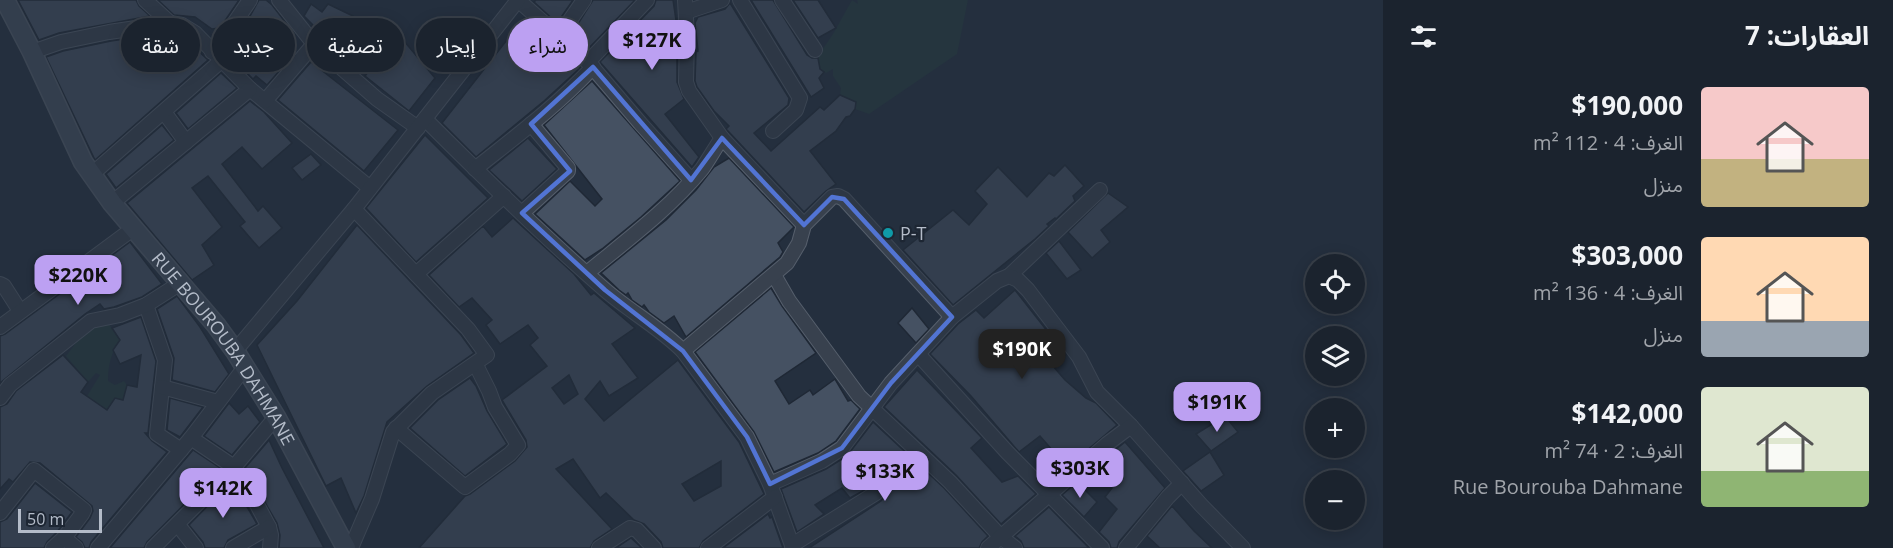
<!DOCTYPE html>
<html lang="ar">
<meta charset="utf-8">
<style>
body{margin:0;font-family:"Open Sans","Noto Sans Arabic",sans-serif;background:#242b36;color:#f1f3f6;direction:rtl;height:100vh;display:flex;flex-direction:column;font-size:22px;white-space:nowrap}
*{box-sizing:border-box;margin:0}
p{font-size:20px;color:#a0a4aa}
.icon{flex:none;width:33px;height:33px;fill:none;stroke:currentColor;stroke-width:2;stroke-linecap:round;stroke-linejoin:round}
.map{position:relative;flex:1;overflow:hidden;direction:ltr}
.side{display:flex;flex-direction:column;background:#1b232e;width:510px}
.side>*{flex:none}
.guide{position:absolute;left:18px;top:18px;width:570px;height:54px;direction:rtl;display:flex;gap:12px}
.tools{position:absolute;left:1305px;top:254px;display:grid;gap:12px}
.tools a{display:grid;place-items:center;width:60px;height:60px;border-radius:50%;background:#1b232e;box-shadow:0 3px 15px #0003,0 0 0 2px #39404a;font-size:30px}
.scale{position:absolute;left:18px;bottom:15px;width:84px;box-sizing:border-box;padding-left:6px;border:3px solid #b4bcc9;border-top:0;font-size:16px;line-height:21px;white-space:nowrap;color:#b4bcc9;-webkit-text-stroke:4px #1d2633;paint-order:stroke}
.price{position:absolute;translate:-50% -51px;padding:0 14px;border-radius:12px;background:#bca0f2;color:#111;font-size:20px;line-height:39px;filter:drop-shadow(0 2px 3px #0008)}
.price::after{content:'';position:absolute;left:50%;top:36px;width:18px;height:14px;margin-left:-9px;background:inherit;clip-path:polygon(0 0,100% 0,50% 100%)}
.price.current{background:#222;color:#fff}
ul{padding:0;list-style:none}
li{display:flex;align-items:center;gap:18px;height:150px;padding:0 24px}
li span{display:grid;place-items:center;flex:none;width:168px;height:120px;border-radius:6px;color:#555}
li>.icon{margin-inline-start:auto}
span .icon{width:72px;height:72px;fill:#fffc;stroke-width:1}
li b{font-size:26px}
h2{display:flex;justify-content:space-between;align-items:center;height:72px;padding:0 24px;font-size:26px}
.chip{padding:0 21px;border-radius:27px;background:#1b232e;box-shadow:0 3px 15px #0003,0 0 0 2px #39404a;font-size:21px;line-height:54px}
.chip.current{background:#bca0f2;color:#111}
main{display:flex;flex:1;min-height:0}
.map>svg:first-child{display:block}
</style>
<main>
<section class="side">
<h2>العقارات: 7<svg class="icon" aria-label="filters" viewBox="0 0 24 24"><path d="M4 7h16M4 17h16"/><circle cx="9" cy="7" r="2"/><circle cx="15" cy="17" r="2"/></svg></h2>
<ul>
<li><span style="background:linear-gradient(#f6c9c9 60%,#c2b280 0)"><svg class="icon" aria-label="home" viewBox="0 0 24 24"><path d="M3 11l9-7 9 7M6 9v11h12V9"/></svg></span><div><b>$190,000</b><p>الغرف: 4 · 112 m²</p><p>منزل</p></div></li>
<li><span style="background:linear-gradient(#ffd9b3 70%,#9aa5b1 0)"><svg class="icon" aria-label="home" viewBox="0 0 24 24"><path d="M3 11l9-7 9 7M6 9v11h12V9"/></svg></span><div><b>$303,000</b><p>الغرف: 4 · 136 m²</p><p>منزل</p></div></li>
<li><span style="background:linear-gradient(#dfe7d0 70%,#8fb573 0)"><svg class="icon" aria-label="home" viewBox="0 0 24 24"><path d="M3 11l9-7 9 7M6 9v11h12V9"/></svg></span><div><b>$142,000</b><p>الغرف: 2 · 74 m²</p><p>Rue Bourouba Dahmane</p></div></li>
</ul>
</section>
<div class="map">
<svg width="1383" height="548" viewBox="0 0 1383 548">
<rect width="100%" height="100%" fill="#242f3e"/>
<!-- green -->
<g fill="#263c3f">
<path d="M852,0L858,4L857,0H968L957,54L869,114L855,109L856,102L840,95L841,88L833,76V69L826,73L820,69L818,56L833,34Z"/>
<path d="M106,320L120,340C111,353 108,365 108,381L115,385L124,381L127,385L123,400L115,398L107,410L87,396L100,375L96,373L88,382L66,356L82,335Z"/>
</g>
<!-- building -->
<g fill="#455162" stroke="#1f2835" stroke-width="1.5" fill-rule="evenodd">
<path d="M18,0H136L139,6L150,16L59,33L39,40Z"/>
<path d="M158,0H239L220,28L212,29L195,17L174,15Z"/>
<path d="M259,0H266L272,5L286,23L278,35L249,18Z"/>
<path d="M536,0H573L557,23L534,2Z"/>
<path d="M593,0H635L587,50L571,35Z"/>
<path d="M656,0H673L677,27V82L684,99L665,114L699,157L692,167L600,62L654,6Z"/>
<path d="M751,0H773L807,55L812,58H818L820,69L824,72L819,78L824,88L811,97Z"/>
<path d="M793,0H818L836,28L818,38Z"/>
<path d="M730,3L789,98L788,105L754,133L771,151L820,107L824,110L840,95L856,102L855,109L850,116L846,117L836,131L810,151L836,184L826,191L804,212L729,132L726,129L729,126L714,111L697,87L695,81L696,52L698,51L695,23L698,17L725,9Z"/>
<path d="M311,4L322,12L328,4L353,16L346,31L336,30L326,42L311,26L313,25L304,16Z"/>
<path d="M524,18L580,68L544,101L476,157L442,123Z"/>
<path d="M244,25L288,61L267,85L256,76L253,79L225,51Z"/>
<path d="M170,32L179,34L189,40L193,46L208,60L95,160L46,57L63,51L111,41Z"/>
<path d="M399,35L435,78L409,111L365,76Z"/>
<path d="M311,62L398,130L364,171L278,100Z"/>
<path d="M221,73L237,88L188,129L176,113Z"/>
<path d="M592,81L680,181L641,217L602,249L585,260L535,214L570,181L595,206L602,199L544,125Z"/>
<path d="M250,101L264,112L292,143L262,169L242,147L222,164L258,211L263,206L282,228L259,248L240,226L245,222L208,176L192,188L222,227L202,245L214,265L192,280L127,203Z"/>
<path d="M162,125L174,140L116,188L106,174Z"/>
<path d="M425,135L488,198L416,262L366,208Z"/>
<path d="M528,138L557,169L522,201L489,170Z"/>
<path d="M311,154L321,165L302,180L292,168Z"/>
<path d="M729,158L794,227L778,243L783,252L780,257L686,337L674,316L664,323L649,312L644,305L642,307L632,300L628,293L626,295L619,290L601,273L666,220L696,190L714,167Z"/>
<path d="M1065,165L1084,186L1073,196L1075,201L1056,219L1055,218L1047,224L1049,226L1035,239L953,305L903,250L953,210L969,225L987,204L975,191L998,167L1027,197L1049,173L1054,176Z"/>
<path d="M1108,193L1128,207L1101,230L1110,242L1092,258L1068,232Z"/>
<path d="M513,218L574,274L591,295L594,293L635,328L612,344L638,378L609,396L600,381L585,399L604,421L678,360L739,442L764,494L703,541L699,548H663L661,542L644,524L634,520L606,493L600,498L573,459L556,469L612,529L594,541L590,548H419L465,496L470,494L515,461L527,447L526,440L502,400L547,366L530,345L538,338L528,325L500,344L486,325L492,320L472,298L459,307L429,275L483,226L492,237ZM569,375L578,394L564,404L552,388ZM721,461V486L694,501L682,484Z"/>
<path d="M357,225L461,335L474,353L427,386L387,422L364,496L356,513L341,478L326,486L257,345L297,301Z"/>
<path d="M1059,241L1081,270L1067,279L1046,253Z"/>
<path d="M130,242L162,284L142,297L114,307L104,309L100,304L85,314L0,383V336L5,334Z"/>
<path d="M771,288L782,306L816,353L775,381L789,404L810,390L813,395L835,379L848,401L851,400L860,409L836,441L818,453L774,472L754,432L695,352Z"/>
<path d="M1015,290L1066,355L1053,366L1065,380L1086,398L1096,403L1117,425L1067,467L1040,436L1019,452L971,396L930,354L958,324L976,310L984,318Z"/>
<path d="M177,296L200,327L229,374L215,392L172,380L174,358L157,309Z"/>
<path d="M912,308L929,329L916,343L898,323Z"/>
<path d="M141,317L156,361L148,433H145L152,441L167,452L91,542L89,548H85L82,542L76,537L90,518L93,511L92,506L40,463L30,462L13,482L9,479L0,489V407L7,404L16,391L63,355L88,382L81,392L107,410L115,398L123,400L127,385L137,387L141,355L120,364L113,350L120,340L112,328Z"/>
<path d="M917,370L982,438L971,448L1002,482L1018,476L1036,494L1001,524L956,475L884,407Z"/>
<path d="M470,378L476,386L487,411L507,444L465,476L410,428L438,400Z"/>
<path d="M170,398L203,407L180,437L167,430Z"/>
<path d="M229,403L239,414L248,406L260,422L232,455L204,436Z"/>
<path d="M1225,416L1238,432L1211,451L1196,434Z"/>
<path d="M873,422L944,488L988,536L982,542L979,548H809L881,501L884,497V489L875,484L850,498L842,488L815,505L824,514L797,532L781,489L826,469L847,456Z"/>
<path d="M269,440L282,468L324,548H279L280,535L277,523L245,468Z"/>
<path d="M1125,442L1165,488L1119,542L1117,548H1111L1109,542L1099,532L1117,509L1105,497L1112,488L1093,468Z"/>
<path d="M193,450L220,468L147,542L144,548H110Z"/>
<path d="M1210,452L1224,475L1201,491L1183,471Z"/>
<path d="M232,481L257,524L228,540L224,548H205L203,542L189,525Z"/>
<path d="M1077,482L1097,502L1084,517L1062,495Z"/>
<path d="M35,483L72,512L57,532L47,542L44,548H0V522L7,519Z"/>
<path d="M1172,506L1194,531L1212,548H1160L1147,536Z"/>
<path d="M1049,507L1089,548H1024L1021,541L1015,536Z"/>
<path d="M768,514L770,518L772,517L783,548H723Z"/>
<path d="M631,538L642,548H616Z"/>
</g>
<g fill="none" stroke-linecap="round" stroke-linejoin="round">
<!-- street casing -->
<g stroke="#565f6c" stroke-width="16">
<g id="street">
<path d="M145,0L170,23"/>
<path d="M279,0L314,44L377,99L418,128"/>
<path d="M518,0L588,62L640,123L691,180"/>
<path d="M740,0L800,98L796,110L773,131"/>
<path d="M782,0L815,50"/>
<path d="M686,12L722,0"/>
<path d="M559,36L584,0"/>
<path d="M32,52L61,42L109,32L170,23L182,25L195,33L250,89L370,188"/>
<path d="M212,52L224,38L250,0"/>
<path d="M588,62L647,0"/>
<path d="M265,101L314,44"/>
<path d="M164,112L186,142"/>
<path d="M425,119C483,177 542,235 604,289C629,311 659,327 683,351L747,437L770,484L793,548"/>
<path d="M722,138L804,225"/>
<path d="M475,169C515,137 557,106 593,67"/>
<path d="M91,175L221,61"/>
<path d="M112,203L250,89"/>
<path d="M522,213L568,171V168L531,124"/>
<path d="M587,273C627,240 669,209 702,169C709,159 715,148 722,138L689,91L686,82L687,37L685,0"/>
<path d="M416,274L504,196"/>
<path d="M774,275L789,301L859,396L950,482L1001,537L1015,548"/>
<path d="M1009,276L1100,190"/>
<path d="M0,284L4,286L20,311"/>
<path d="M146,305L165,360L157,434L181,450"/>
<path d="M0,327L134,228"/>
<path d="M235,351L354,209L518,0"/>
<path d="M683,351L787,263L799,243L804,225L832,197L838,196L844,199L952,317"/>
<path d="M918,354L1007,452L1102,548"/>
<path d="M162,387L218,402"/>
<path d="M0,398L10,385L91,321L120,315L146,305L179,284"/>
<path d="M396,428L465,487L510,454L518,445L495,407L489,391L476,365"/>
<path d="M191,438L234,467L252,495L269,527L271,535L270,548"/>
<path d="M770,484L822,461L842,448L891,383L952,317L997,281L1009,276L1018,280L1028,290L1079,357L1097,392L1131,426L1201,505L1243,548"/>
<path d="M0,513L34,470L84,510L82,514L64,538L53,548"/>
<path d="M178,525L196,548"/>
<path d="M64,538L76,548"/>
<path d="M792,545L876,493"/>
<path d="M98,548L191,438L245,367"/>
<path d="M153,548L234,467L276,417"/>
<path d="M233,548L269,527"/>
<path d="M351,548L372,499L393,432L432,393L487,355L468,329L354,209"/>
<path d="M599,548L630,528L637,530L654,548"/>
<path d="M708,548L775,497"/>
<path d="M988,548L1107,444L1131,426"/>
<path d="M1126,548L1168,497L1182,483"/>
</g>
</g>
<!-- secondary casing -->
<g stroke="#565f6c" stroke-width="21">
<g id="secondary">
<path id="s1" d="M5,0L32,52L83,162L112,203L216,325L235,351L276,417L346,548"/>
</g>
</g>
<!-- street -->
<use href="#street" stroke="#38414e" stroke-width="14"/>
<!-- secondary -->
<use href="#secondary" stroke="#465061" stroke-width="18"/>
</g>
<!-- marked area -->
<path d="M0 0H1383V548H0ZM593,67L691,180L722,138L804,225L832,197L844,199L952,317L891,383L842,448L770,484L747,437L683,351L605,290L522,213L570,171L531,124Z" fill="#242f3e" fill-opacity=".55" fill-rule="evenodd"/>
<path fill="none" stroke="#5274d3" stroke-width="4.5" stroke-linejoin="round" d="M593,67L691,180L722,138L804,225L832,197L844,199L952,317L891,383L842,448L770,484L747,437L683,351L605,290L522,213L570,171L531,124Z"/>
<!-- markers -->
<circle fill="#0f9aa8" stroke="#1d2633" stroke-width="2" cx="888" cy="233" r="6"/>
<g text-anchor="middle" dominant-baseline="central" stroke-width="4.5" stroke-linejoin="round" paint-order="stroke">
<!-- poi labels -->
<g font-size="18" fill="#b4bcc9" stroke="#1d2633" text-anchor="start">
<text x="900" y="233">P-T</text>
</g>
<!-- street labels -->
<g font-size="18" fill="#b4bcc9" stroke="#1d2633">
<text stroke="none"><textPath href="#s1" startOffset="414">RUE BOUROUBA DAHMANE</textPath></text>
</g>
</g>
</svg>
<div class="tools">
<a><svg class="icon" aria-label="locate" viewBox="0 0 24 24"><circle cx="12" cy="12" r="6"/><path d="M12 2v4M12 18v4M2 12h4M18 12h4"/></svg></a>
<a><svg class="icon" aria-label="layers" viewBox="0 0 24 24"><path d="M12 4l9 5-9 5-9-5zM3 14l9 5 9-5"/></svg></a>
<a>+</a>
<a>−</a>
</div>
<div class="scale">50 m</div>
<b class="price" style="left:652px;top:71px">$127K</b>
<b class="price" style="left:78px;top:306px">$220K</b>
<b class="price current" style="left:1022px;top:380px">$190K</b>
<b class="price" style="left:1217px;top:433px">$191K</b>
<b class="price" style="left:1080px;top:499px">$303K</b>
<b class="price" style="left:885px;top:502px">$133K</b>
<b class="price" style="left:223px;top:519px">$142K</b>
<div class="guide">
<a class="chip current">شراء</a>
<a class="chip">إيجار</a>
<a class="chip">تصفية</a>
<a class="chip">جديد</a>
<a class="chip">شقة</a>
</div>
</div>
</main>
